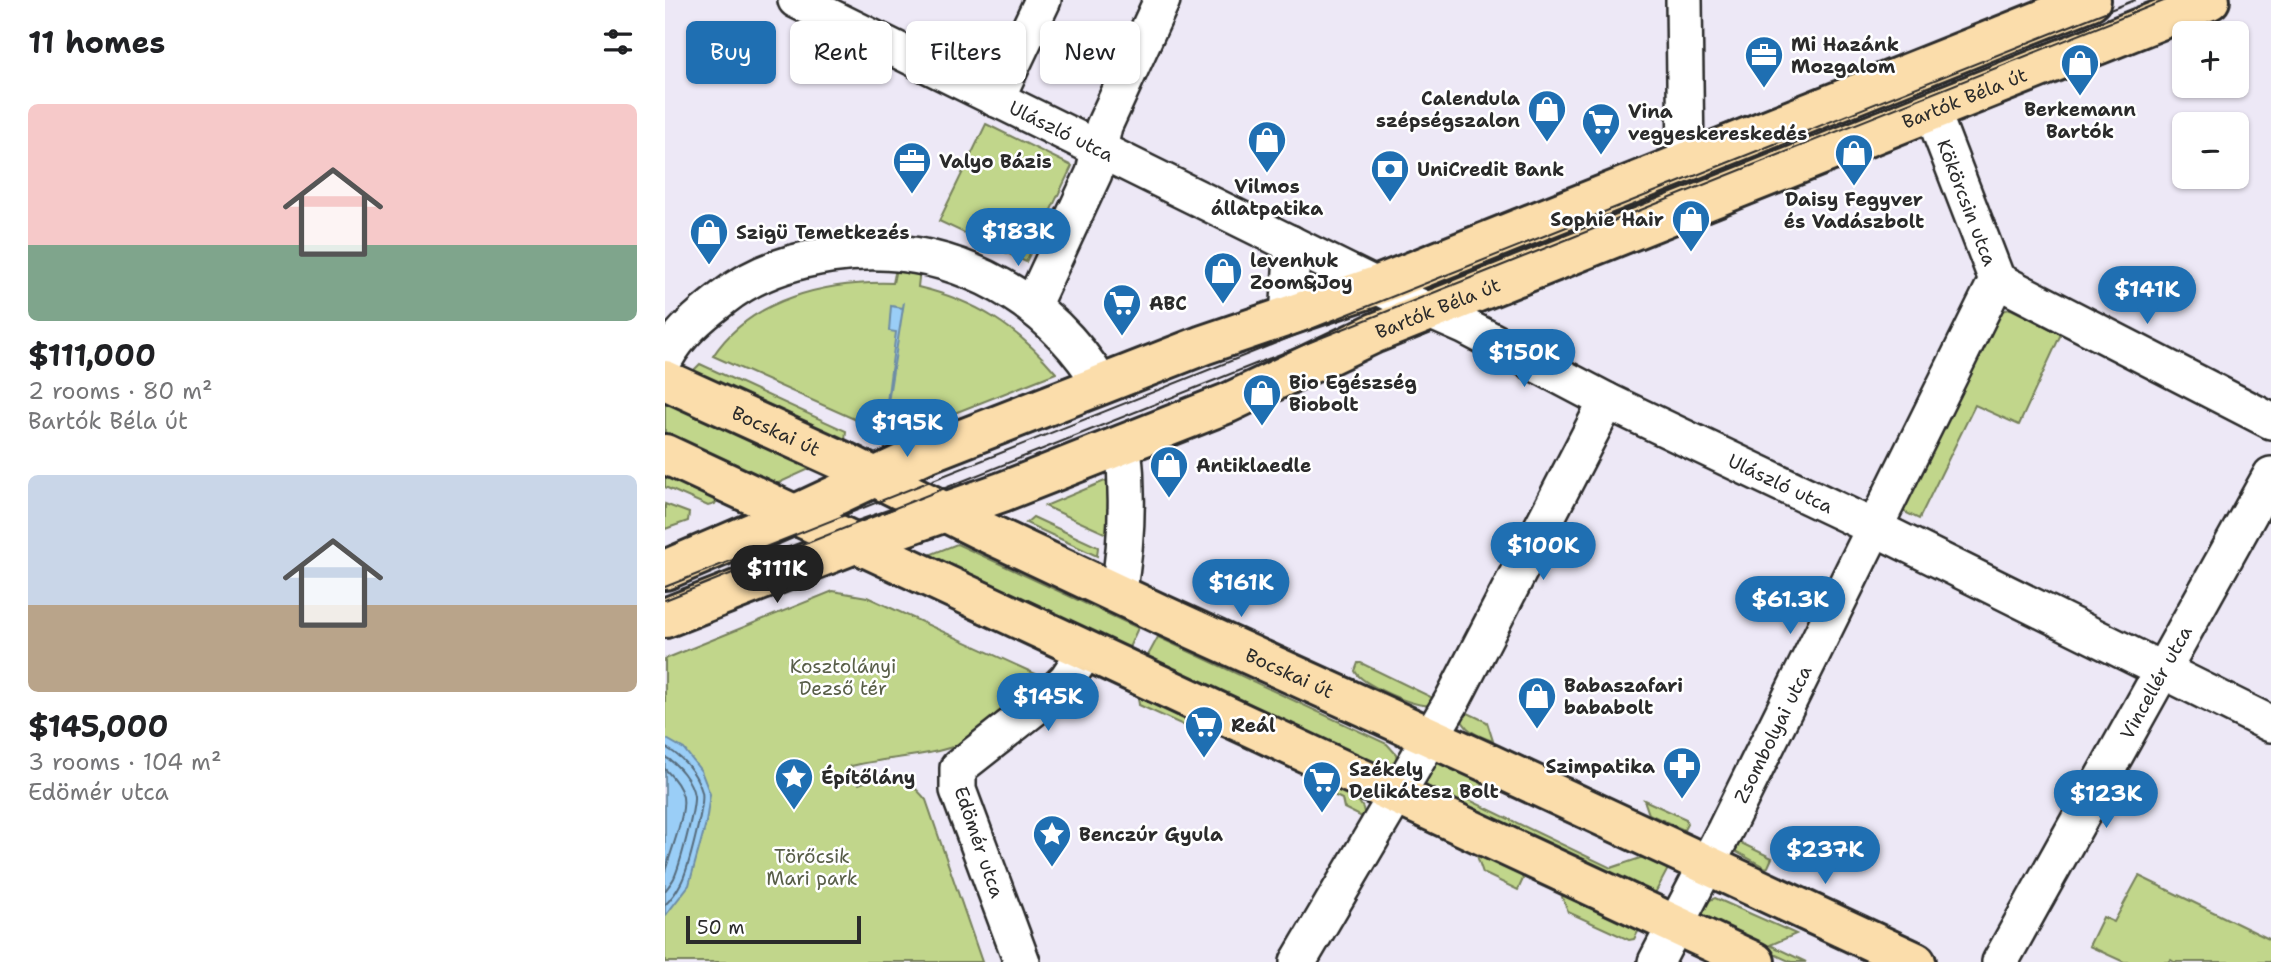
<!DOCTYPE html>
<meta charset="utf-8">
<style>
body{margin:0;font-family:"Shantell Sans",sans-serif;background:#f2f2f2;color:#202124;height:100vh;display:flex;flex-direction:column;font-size:26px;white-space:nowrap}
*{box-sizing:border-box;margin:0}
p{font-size:23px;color:#757577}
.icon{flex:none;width:38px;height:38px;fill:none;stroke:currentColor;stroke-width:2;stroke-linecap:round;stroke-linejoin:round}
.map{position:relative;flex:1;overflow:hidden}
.side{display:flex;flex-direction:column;background:#fff;width:665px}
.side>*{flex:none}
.banner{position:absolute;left:21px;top:21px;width:665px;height:63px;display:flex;gap:14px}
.controls{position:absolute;left:1507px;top:21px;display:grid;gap:14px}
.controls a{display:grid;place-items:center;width:77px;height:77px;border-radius:10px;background:#fff;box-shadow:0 2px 5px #0004;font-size:35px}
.scale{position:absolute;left:21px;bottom:18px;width:175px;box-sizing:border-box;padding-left:7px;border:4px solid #2b2b2b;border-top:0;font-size:19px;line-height:24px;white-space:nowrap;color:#2b2b2b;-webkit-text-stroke:5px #fff;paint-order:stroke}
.price{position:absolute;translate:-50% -60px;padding:0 16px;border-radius:24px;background:#1f6fb2;color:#fff;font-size:23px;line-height:46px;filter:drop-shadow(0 2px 4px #0008)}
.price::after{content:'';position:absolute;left:50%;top:42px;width:21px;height:16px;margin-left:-10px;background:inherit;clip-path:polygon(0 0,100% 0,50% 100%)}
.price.current{background:#222;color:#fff}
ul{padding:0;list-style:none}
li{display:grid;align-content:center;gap:14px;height:371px;padding:0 28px}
li span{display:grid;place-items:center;height:217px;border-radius:10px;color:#555}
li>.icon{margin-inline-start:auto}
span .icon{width:126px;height:126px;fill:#fffc;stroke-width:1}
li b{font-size:30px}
h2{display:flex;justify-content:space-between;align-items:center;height:84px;padding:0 28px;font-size:30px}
.pill{padding:0 24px;border-radius:10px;background:#fff;box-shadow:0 2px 5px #0004;font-size:24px;line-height:63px}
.pill.current{background:#1f6fb2;color:#fff}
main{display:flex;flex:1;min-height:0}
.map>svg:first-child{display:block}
</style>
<main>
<section class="side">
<h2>11 homes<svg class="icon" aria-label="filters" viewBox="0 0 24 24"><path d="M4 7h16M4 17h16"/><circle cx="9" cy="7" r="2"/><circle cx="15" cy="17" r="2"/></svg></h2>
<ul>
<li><span style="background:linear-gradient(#f6c9c9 65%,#7fa58c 0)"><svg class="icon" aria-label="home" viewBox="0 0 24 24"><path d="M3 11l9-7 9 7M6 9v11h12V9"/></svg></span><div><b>$111,000</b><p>2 rooms · 80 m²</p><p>Bartók Béla út</p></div></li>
<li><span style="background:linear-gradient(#c9d6e8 60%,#b9a48a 0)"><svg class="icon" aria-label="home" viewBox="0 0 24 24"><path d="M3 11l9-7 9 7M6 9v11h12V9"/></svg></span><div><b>$145,000</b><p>3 rooms · 104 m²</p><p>Edömér utca</p></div></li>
</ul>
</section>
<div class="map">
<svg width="1606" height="962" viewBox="0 0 1606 962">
<rect width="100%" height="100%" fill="#ede8f6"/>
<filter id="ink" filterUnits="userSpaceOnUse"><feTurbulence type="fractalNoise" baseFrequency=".0143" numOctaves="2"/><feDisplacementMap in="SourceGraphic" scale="14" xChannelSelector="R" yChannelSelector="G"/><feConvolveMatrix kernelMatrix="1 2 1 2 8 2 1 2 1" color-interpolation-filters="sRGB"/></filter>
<g filter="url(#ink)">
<!-- green -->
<g fill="#c1d68b" stroke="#76805b" stroke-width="2">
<path d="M321,124L407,166L361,262L274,221Z"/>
<path d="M232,264L255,269L253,287C312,301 352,327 391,373L244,431H216L48,356C86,298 163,281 228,283Z"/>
<path d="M1346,309L1396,334L1354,425L1310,405L1254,519L1229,507L1324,313Z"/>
<path d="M35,364L181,431L180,440L28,371Z"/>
<path d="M0,397L151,466L107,486L3,436L0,432Z"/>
<path d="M0,476L52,500L50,504L43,506L0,487Z"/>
<path d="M447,478L448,537L380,506Z"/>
<path d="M0,504L24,513L23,521L0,529Z"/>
<path d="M368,517L433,547L432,556L361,523Z"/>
<path d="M292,544L473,628L462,652L259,557Z"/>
<path d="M168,591L202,597L384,680C363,697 333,725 312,737C275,757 226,756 186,766L194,784C226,771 239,773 261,800L317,962H0V659Z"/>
<path d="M493,637L722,744L731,754L732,761L722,771L480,661Z"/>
<path d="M693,663H696L770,699L764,705C749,707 696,684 690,671Z"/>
<path d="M473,697L529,723V730L474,705Z"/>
<path d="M794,712L801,716L803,713L822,722L828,741C813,736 797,730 794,712Z"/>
<path d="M776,761L820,782L815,788L798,797L946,868L984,855L1005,865L988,897L764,793C757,779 762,767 776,761Z"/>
<path d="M662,784C677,791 702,798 699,818L679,808L677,799L658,790Z"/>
<path d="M979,800L1021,819L1022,824L1019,830L984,814Z"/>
<path d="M1068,839L1107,858L1103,867L1101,868L1070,851Z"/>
<path d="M811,853L856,875L858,879L853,890L818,873Z"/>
<path d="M1474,876L1606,940V962H1509L1506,960L1504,962H1459L1424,946L1438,917L1449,922Z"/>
<path d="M900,895L974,930L969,939L964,940L903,912L897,897Z"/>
<path d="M1050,898L1131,934L1105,945L1141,962H1126L1043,923C1036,916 1036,911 1040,902Z"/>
</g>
<!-- water -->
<g fill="#9acef7" stroke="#6e8da5" stroke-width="2">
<path d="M239,302L223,402H222L231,332L224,331L226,306L238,308Z"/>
<path d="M0,738L19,749L36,771L45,794L41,823L24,885L0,916Z"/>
</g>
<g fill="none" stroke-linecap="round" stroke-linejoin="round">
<!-- shore -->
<g stroke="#576c7d" stroke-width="2">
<path d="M0,747C18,757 31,772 37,792C40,805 23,870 16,883C12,891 6,899 0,905"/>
<path d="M0,757C13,764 27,781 29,796C30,809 15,865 9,878C7,882 3,887 0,891"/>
<path d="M0,769C7,776 16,786 18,797C21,815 5,853 0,872"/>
</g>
<!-- minor casing -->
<g stroke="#2b2b2b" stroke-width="40">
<g id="minor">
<path id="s1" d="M131,0L744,302L801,327L942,401L1210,528L1606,724"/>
<path d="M1019,0L1021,162"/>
<path d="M331,99L378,0"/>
<path id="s2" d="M1267,111L1332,280L1606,421"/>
<path d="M367,306L429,173L439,126L497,0"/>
<path d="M623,317L627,256L625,243"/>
<path d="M0,359C14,333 35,316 58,298C89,273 126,261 165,255C276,238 378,290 436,384"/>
<path d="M453,594C462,543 464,496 458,444"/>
<path d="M357,962L293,790V768L387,694L402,679L421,651"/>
<path d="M633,962L787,701L942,401"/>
<path id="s3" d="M991,962L1060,830L1332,280"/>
<path id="s4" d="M1335,962L1606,475"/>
</g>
</g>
<!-- major casing -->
<g stroke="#2b2b2b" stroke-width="44">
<g id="major">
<path id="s5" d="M0,380L180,462L312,528L493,613L823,763L1251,962"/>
<path d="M0,454L1090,962"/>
<path d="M0,570L131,514L259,454L538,345L711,286L1426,0"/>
<path id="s6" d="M0,618L192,543L337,492L563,403L710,333L1545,0"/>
</g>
</g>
<!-- minor -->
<use href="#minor" stroke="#fff" stroke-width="35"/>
<!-- major -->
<use href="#major" stroke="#fbddab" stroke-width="38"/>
<!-- tram -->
<g stroke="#2b2b2b" stroke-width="2">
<path d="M0,587L1470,0"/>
<path d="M0,600L1501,0"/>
</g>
</g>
</g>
<!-- icons -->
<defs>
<g id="office-pin" transform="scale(2.0125)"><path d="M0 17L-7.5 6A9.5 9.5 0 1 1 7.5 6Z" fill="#1f6fb2" stroke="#fff"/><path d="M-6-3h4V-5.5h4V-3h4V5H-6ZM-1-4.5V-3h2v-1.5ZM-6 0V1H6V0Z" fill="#fff"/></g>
<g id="shop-pin" transform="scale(2.0125)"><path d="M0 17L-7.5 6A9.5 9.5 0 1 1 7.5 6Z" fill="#1f6fb2" stroke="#fff"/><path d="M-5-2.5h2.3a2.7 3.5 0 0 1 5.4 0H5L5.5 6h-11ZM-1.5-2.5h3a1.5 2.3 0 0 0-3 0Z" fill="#fff"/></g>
<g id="supermarket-pin" transform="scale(2.0125)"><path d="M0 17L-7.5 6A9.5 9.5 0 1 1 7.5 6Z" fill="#1f6fb2" stroke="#fff"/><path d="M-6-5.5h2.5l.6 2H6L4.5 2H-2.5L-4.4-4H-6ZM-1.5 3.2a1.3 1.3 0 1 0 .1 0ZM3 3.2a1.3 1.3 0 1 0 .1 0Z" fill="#fff"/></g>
<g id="bank-pin" transform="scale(2.0125)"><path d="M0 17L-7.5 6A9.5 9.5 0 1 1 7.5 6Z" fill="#1f6fb2" stroke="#fff"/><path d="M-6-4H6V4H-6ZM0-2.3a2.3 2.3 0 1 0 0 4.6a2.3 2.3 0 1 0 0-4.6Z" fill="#fff"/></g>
<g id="pharmacy-pin" transform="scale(2.0125)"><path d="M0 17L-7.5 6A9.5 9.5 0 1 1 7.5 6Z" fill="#1f6fb2" stroke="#fff"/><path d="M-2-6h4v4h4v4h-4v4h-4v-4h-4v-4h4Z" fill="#fff"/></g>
<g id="sight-pin" transform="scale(2.0125)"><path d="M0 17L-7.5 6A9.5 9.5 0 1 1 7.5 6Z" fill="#1f6fb2" stroke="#fff"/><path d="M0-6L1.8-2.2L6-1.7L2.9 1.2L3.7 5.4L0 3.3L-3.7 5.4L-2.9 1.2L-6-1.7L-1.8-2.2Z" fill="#fff"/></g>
</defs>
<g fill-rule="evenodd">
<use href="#office-pin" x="1099" y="55"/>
<use href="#shop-pin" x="1415" y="63"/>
<use href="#shop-pin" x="882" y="109"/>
<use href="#supermarket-pin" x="936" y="122"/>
<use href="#shop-pin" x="602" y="140"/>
<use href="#shop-pin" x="1189" y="153"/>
<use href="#office-pin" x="247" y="161"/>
<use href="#bank-pin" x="725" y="169"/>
<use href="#shop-pin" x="1026" y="219"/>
<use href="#shop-pin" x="44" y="232"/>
<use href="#shop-pin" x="558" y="271"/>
<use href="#supermarket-pin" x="457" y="303"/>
<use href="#shop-pin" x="597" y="393"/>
<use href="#shop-pin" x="504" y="465"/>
<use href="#shop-pin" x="872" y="696"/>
<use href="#supermarket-pin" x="539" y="725"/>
<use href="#pharmacy-pin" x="1017" y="766"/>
<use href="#sight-pin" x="129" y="777"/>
<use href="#supermarket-pin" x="657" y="780"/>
<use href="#sight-pin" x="387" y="834"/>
</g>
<g text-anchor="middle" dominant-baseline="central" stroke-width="5" stroke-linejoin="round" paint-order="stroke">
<!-- poi labels -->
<g font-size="19" font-weight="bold" fill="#2b2b2b" stroke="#fff" text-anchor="start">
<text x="1126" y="44">Mi Hazánk<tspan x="1126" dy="22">Mozgalom</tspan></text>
<text x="855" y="98" text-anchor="end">Calendula<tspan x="855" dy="22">szépségszalon</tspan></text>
<text x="1415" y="109" text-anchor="middle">Berkemann<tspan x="1415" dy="22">Bartók</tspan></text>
<text x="963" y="111">Vina<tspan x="963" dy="22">vegyeskereskedés</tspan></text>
<text x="274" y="161">Valyo Bázis</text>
<text x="752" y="169">UniCredit Bank</text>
<text x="602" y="186" text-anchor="middle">Vilmos<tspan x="602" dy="22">állatpatika</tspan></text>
<text x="1189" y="199" text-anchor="middle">Daisy Fegyver<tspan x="1189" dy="22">és Vadászbolt</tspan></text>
<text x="999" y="219" text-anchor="end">Sophie Hair</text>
<text x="71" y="232">Szigü Temetkezés</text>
<text x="585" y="260">levenhuk<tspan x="585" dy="22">Zoom&amp;Joy</tspan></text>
<text x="484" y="303">ABC</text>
<text x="624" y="382">Bio Egészség<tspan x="624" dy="22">Biobolt</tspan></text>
<text x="531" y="465">Antiklaedle</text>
<text x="899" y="685">Babaszafari<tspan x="899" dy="22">bababolt</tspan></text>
<text x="566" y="725">Reál</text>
<text x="990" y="766" text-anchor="end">Szimpatika</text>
<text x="684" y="769">Székely<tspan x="684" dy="22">Delikátesz Bolt</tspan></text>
<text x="156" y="777">Építőlány</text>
<text x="414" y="834">Benczúr Gyula</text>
</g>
<!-- street labels -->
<g font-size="19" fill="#2b2b2b" stroke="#fff">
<text stroke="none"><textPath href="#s6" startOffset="1400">Bartók Béla út</textPath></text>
<text stroke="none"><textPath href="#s1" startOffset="296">Ulászló utca</textPath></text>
<text stroke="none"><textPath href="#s2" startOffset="98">Kökörcsin utca</textPath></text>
<text stroke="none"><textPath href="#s6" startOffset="833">Bartók Béla út</textPath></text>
<text stroke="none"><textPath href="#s5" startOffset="122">Bocskai út</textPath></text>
<text stroke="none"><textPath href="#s1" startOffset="1097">Ulászló utca</textPath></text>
<text stroke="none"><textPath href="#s5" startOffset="690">Bocskai út</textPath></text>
<text stroke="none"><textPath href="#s4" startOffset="320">Vincellér utca</textPath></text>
<text stroke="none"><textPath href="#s3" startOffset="256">Zsombolyai utca</textPath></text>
<text transform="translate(314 842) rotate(71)">Edömér utca</text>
</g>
<!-- park labels -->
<g font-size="19" fill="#585e48" stroke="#fff">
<text x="178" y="666">Kosztolányi<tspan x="178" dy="22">Dezső tér</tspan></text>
<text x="147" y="856">Törőcsik<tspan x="147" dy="22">Mari park</tspan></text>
</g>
</g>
</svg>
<div class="controls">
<a>+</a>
<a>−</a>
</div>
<div class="scale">50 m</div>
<b class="price" style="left:353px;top:268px">$183K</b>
<b class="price" style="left:1482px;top:326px">$141K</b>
<b class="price" style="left:859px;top:389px">$150K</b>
<b class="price" style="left:242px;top:459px">$195K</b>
<b class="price" style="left:878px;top:582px">$100K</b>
<b class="price current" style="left:112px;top:605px">$111K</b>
<b class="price" style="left:576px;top:619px">$161K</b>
<b class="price" style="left:1125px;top:636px">$61.3K</b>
<b class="price" style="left:383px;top:733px">$145K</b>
<b class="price" style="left:1441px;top:830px">$123K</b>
<b class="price" style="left:1160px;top:886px">$237K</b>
<div class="banner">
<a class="pill current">Buy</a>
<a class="pill">Rent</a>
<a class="pill">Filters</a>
<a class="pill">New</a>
</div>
</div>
</main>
